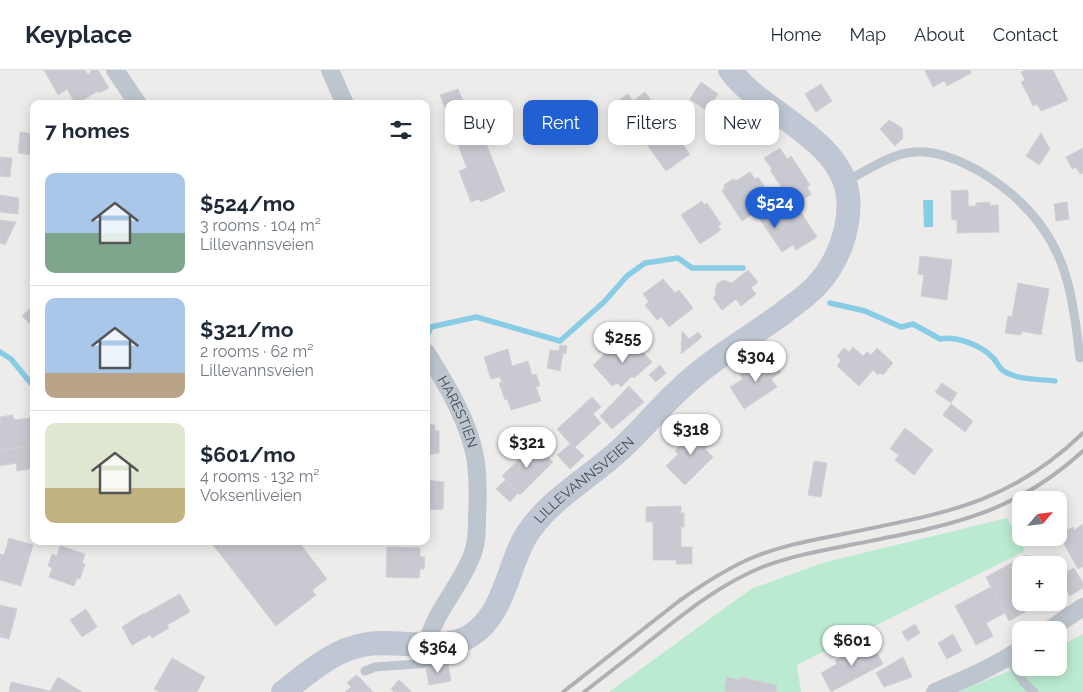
<!DOCTYPE html>
<meta charset="utf-8">
<style>
body{margin:0;font-family:Raleway,sans-serif;background:#f2f2f3;color:#1f2937;height:100vh;display:flex;flex-direction:column;font-size:19px;white-space:nowrap}
*{box-sizing:border-box;margin:0}
p{font-size:16px;color:#747a83}
.icon{flex:none;width:28px;height:28px;fill:none;stroke:currentColor;stroke-width:2;stroke-linecap:round;stroke-linejoin:round}
.map{position:relative;flex:1;overflow:hidden}
.panel{position:absolute;left:30px;top:30px;width:400px;height:445px;display:flex;flex-direction:column;background:#fff;border-radius:10px;box-shadow:0 2px 12px #0003}
.panel>*{flex:none}
.guide{position:absolute;left:445px;top:30px;width:475px;height:45px;display:flex;gap:10px}
.needle{width:32px;rotate:62deg}
.buttons{position:absolute;left:1012px;top:421px;display:grid;gap:10px}
.buttons a{display:grid;place-items:center;width:55px;height:55px;border-radius:10px;background:#fff;box-shadow:0 2px 12px #0003;font-size:25px}
.price{position:absolute;translate:-50% -42px;padding:0 11px;border-radius:18px;background:#fff;color:#222;font-size:16px;line-height:32px;filter:drop-shadow(0 1px 2px #0008)}
.price::after{content:'';position:absolute;left:50%;top:30px;width:15px;height:11px;margin-left:-8px;background:inherit;clip-path:polygon(0 0,100% 0,50% 100%)}
.price.selected{background:#2160d3;color:#fff}
ul{padding:0;list-style:none}
li{display:flex;align-items:center;gap:15px;height:125px;padding:0 15px}
li+li{border-top:1px solid #e0e1e3}
li span{display:grid;place-items:center;flex:none;width:140px;height:100px;border-radius:10px;color:#555}
li>.icon{margin-inline-start:auto}
span .icon{width:60px;height:60px;fill:#fffc;stroke-width:1}
li b{font-size:21px}
h2{display:flex;justify-content:space-between;align-items:center;height:60px;padding:0 15px;font-size:21px}
.pill{padding:0 18px;border-radius:10px;background:#fff;box-shadow:0 2px 12px #0003;font-size:18px;line-height:45px}
.pill.selected{background:#2160d3;color:#fff}
header{display:flex;align-items:center;gap:30px;box-sizing:border-box;height:70px;padding:0 25px;background:#fff;border-bottom:1px solid #e0e1e3}
header strong{font-size:24px}
nav{display:flex;gap:28px;margin-inline-start:auto;font-size:18px}
.map>svg:first-child{display:block}
</style>
<header>
<strong>Keyplace</strong>
<nav><a>Home</a><a>Map</a><a>About</a><a>Contact</a></nav>
</header>
<div class="map">
<svg width="1083" height="622" viewBox="0 0 1083 622">
<rect width="100%" height="100%" fill="#eeeceb"/>
<!-- green -->
<g fill="#baebd1">
<path d="M1007,448L1025,481L797,595L801,622H609L751,519L822,493Z"/>
<path d="M1083,564V622H958L1021,596V598H1059V577Z"/>
</g>
<!-- water -->
<path fill="#89cce6" d="M923,130H933V157H924Z"/>
<g fill="none" stroke-linecap="round" stroke-linejoin="round">
<!-- stream -->
<g stroke="#89cce6" stroke-width="5.5">
<path d="M830,233L865,241L901,257L913,254L940,269C956,266 981,275 992,287C997,291 999,299 1005,302C1020,310 1038,309 1055,311"/>
<path d="M427,266L431,257L476,247L560,271L604,232L627,206L645,193L678,188L692,198H743"/>
<path d="M0,282L11,289L34,317"/>
</g>
</g>
<!-- building -->
<g fill="#c9cad1" stroke="#d0d1d7">
<path d="M44,0H85L88,5L92,0H98L109,18L99,23L98,21L76,34L67,19L58,25Z"/>
<path d="M927,0H970L971,3L947,16L944,11L933,17L925,1Z"/>
<path d="M1026,0H1053L1057,8L1027,23L1021,12L1025,10L1021,2Z"/>
<path d="M1057,8L1068,30L1041,41L1037,34L1033,36L1027,23Z"/>
<path d="M701,12L718,24L707,41L690,29Z"/>
<path d="M821,14L832,31L816,42L805,24Z"/>
<path d="M458,19L469,46L451,53L440,25Z"/>
<path d="M645,22L657,39L667,32L675,43L665,50L690,84L666,101L632,54L635,51L619,30L628,24L633,31Z"/>
<path d="M474,44L505,121L481,132L479,129L471,132L459,101L467,98L455,67L465,63L460,49Z"/>
<path d="M889,50L902,58L903,68L895,76L880,59Z"/>
<path d="M20,62L34,64V85L18,83Z"/>
<path d="M1041,63L1050,79L1039,95L1026,86Z"/>
<path d="M780,78L787,89L791,86L810,115L807,117L811,124L801,131L797,124L789,129L770,100L772,99L764,88Z"/>
<path d="M1083,78V103L1080,104L1076,97L1072,99L1066,87Z"/>
<path d="M0,87L12,88L10,107L0,106Z"/>
<path d="M750,102L755,109L758,107L767,120L764,123L770,132L742,151L722,121L724,119V115L733,109L736,111Z"/>
<path d="M968,120V136H976V133L990,132V136L998,135L999,162L957,163V150H952L951,121Z"/>
<path d="M0,125L19,128L18,144L0,142Z"/>
<path d="M702,131L704,135L707,133L721,154L718,156L721,160L700,174L681,145Z"/>
<path d="M1067,132L1069,149L1056,151L1054,134Z"/>
<path d="M769,137L793,175L782,182L757,145Z"/>
<path d="M798,138L817,167L796,180L777,151Z"/>
<path d="M0,150L16,152L5,175L0,173Z"/>
<path d="M920,186L952,190L947,230L921,226L924,205L918,204Z"/>
<path d="M748,200L758,212L751,218L756,224L741,236L736,229L722,240L713,228L716,225L715,221L717,214L723,210L732,213Z"/>
<path d="M663,209L675,223L679,220L693,238L669,257L661,247L657,250L645,235L649,232L643,224Z"/>
<path d="M1018,213L1049,219L1041,265L1022,261L1021,265L1005,263L1008,246L1012,247Z"/>
<path d="M34,235V258L22,246Z"/>
<path d="M682,261L689,269L698,262L702,267L681,284Z"/>
<path d="M630,268L652,292L634,308L632,306L621,317L617,313L612,316L593,295L608,281L610,283L616,278L618,280Z"/>
<path d="M560,275L567,276L566,284L563,283L560,301L547,298L550,280L559,281Z"/>
<path d="M853,277L863,286L867,282L871,285L877,278L893,293L883,305L880,303L878,305L873,300L859,316L837,296L841,290L837,286L844,278L849,282Z"/>
<path d="M508,279L512,296L528,291L532,305L536,304L540,316L536,317L541,331L511,340L507,329L505,330L499,313L502,312L500,307L491,309L484,287Z"/>
<path d="M771,286L781,302L771,309L777,317L744,339L730,317L743,309L740,305Z"/>
<path d="M660,295L666,303L656,312L649,305Z"/>
<path d="M942,313L957,323L951,333L935,322Z"/>
<path d="M629,316L644,332L612,359L600,346Z"/>
<path d="M592,327L601,337L593,344L601,353L574,378L557,359Z"/>
<path d="M951,334L973,351L965,362L943,345Z"/>
<path d="M13,345L14,350L30,348L34,375L0,381V347Z"/>
<path d="M426,354L435,355V361H439V383L426,385Z"/>
<path d="M700,357L714,371L705,379L713,387L685,415L666,396L678,384L675,381Z"/>
<path d="M905,358L933,380L914,405L895,390L899,385L890,379Z"/>
<path d="M535,374L553,392L520,425L502,406Z"/>
<path d="M570,374L574,378L575,377L584,386L570,399L557,385Z"/>
<path d="M34,375V398L17,401L16,393L0,396V381Z"/>
<path d="M814,391L827,393L821,427L808,425Z"/>
<path d="M426,410L444,412L443,439L426,440Z"/>
<path d="M505,410L518,423L510,432L496,419Z"/>
<path d="M681,436V443H684V457H681V477H692V494H676V490H653V452H646V437Z"/>
<path d="M1083,454V496L1078,499L1059,465L1073,457L1074,460Z"/>
<path d="M9,468L33,475L21,516L0,510V484L4,485Z"/>
<path d="M210,471H274L316,525L276,556Z"/>
<path d="M274,471H298L327,509L312,520Z"/>
<path d="M60,476L85,484L82,493L85,494L80,509L77,508L74,516L49,507L52,498L48,496L52,484L57,486Z"/>
<path d="M387,477L420,478V487H425L424,499H420L419,508L386,507Z"/>
<path d="M1026,485L1032,495H1021V532H1026L1025,533L1027,537L1023,539L1025,542L1009,551L986,507Z"/>
<path d="M1074,498L1083,513V518L1070,526L1059,506Z"/>
<path d="M991,517L1005,543L986,553L993,566L976,575L955,536Z"/>
<path d="M180,524L190,542L167,555L169,558L152,568L150,565L132,575L122,557L144,543V544Z"/>
<path d="M0,535L17,539L9,569L0,567Z"/>
<path d="M86,539L97,557L82,567L70,550Z"/>
<path d="M915,554L920,563L907,571L902,562Z"/>
<path d="M953,564L962,581L947,589L938,573Z"/>
<path d="M871,572L883,594L831,622L821,603L837,594L835,591Z"/>
<path d="M903,587L912,607L884,617L876,603Z"/>
<path d="M172,588L205,607L197,622H160L154,619Z"/>
<path d="M448,594L451,611L429,615L426,598Z"/>
<path d="M356,605L360,608L373,622H345L351,617L347,613Z"/>
<path d="M58,607L82,622H9L11,612L50,621Z"/>
<path d="M727,607L740,610V607L777,615L776,622H726V620L724,619Z"/>
<path d="M399,610L411,621L409,622H394L391,619Z"/>
</g>
<g fill="none" stroke-linecap="round" stroke-linejoin="round">
<!-- lane -->
<g stroke="#bdc5ce" stroke-width="9">
<path d="M845,112C866,101 890,84 914,82C935,80 961,91 979,101C1021,126 1054,162 1067,210C1074,235 1077,262 1080,288"/>
<path d="M1008,588L1024,613L1034,622"/>
<path d="M365,601L375,597L431,593L442,586L446,577"/>
</g>
<!-- street -->
<g stroke="#bdc5ce" stroke-width="18">
<path d="M115,0L138,34"/>
<path d="M330,0L345,34"/>
<path id="s1" d="M426,282C447,315 470,353 476,392C478,410 478,428 477,446C477,461 477,476 470,490C458,519 434,543 427,574"/>
<path d="M1049,560L1083,537"/>
<path d="M935,622C965,609 994,597 1021,579"/>
</g>
<!-- secondary -->
<path stroke="#bfc7d4" stroke-width="24" id="s2" d="M283,622C307,604 333,580 363,575C395,568 440,584 470,566C503,546 507,501 524,469C544,434 583,412 613,386C637,366 656,341 679,320C710,290 747,269 782,244C793,235 806,227 816,216C838,193 851,158 848,126C841,68 762,44 730,0"/>
<!-- rail -->
<g stroke="#aeb0b6" stroke-width="4">
<path d="M563,622L679,531C703,514 727,498 754,487C783,475 813,470 843,464C940,444 1009,435 1083,363"/>
<path d="M584,622C610,602 636,582 662,561C692,537 724,513 760,498C790,486 824,480 855,474C946,456 1012,446 1083,381"/>
</g>
</g>
<g text-anchor="middle" dominant-baseline="central" stroke-width="4.5" stroke-linejoin="round" paint-order="stroke">
<!-- street labels -->
<g font-size="14" fill="#454d58" stroke="#fff">
<text stroke="none"><textPath href="#s1" startOffset="68">HARESTIEN</textPath></text>
<text stroke="none"><textPath href="#s2" startOffset="400">LILLEVANNSVEIEN</textPath></text>
</g>
</g>
</svg>
<div class="buttons">
<a><svg class="needle" viewBox="-14 -14 28 28"><path d="M0-13l5 13h-10z" fill="#e53935"/><path d="M0 13l5-13h-10z" fill="#747a83"/></svg></a>
<a>+</a>
<a>−</a>
</div>
<b class="price selected" style="left:775px;top:159px">$524</b>
<b class="price" style="left:623px;top:294px">$255</b>
<b class="price" style="left:756px;top:313px">$304</b>
<b class="price" style="left:691px;top:386px">$318</b>
<b class="price" style="left:527px;top:399px">$321</b>
<b class="price" style="left:852px;top:597px">$601</b>
<b class="price" style="left:438px;top:604px">$364</b>
<div class="guide">
<a class="pill">Buy</a>
<a class="pill selected">Rent</a>
<a class="pill">Filters</a>
<a class="pill">New</a>
</div>
<section class="panel">
<h2>7 homes<svg class="icon" aria-label="filters" viewBox="0 0 24 24"><path d="M4 7h16M4 17h16"/><circle cx="9" cy="7" r="2"/><circle cx="15" cy="17" r="2"/></svg></h2>
<ul>
<li><span style="background:linear-gradient(#a9c7e8 60%,#7fa58c 0)"><svg class="icon" aria-label="home" viewBox="0 0 24 24"><path d="M3 11l9-7 9 7M6 9v11h12V9"/></svg></span><div><b>$524/mo</b><p>3 rooms · 104 m²</p><p>Lillevannsveien</p></div></li>
<li><span style="background:linear-gradient(#a9c7e8 75%,#b9a48a 0)"><svg class="icon" aria-label="home" viewBox="0 0 24 24"><path d="M3 11l9-7 9 7M6 9v11h12V9"/></svg></span><div><b>$321/mo</b><p>2 rooms · 62 m²</p><p>Lillevannsveien</p></div></li>
<li><span style="background:linear-gradient(#dfe7d0 65%,#c2b280 0)"><svg class="icon" aria-label="home" viewBox="0 0 24 24"><path d="M3 11l9-7 9 7M6 9v11h12V9"/></svg></span><div><b>$601/mo</b><p>4 rooms · 132 m²</p><p>Voksenliveien</p></div></li>
</ul>
</section>
</div>
